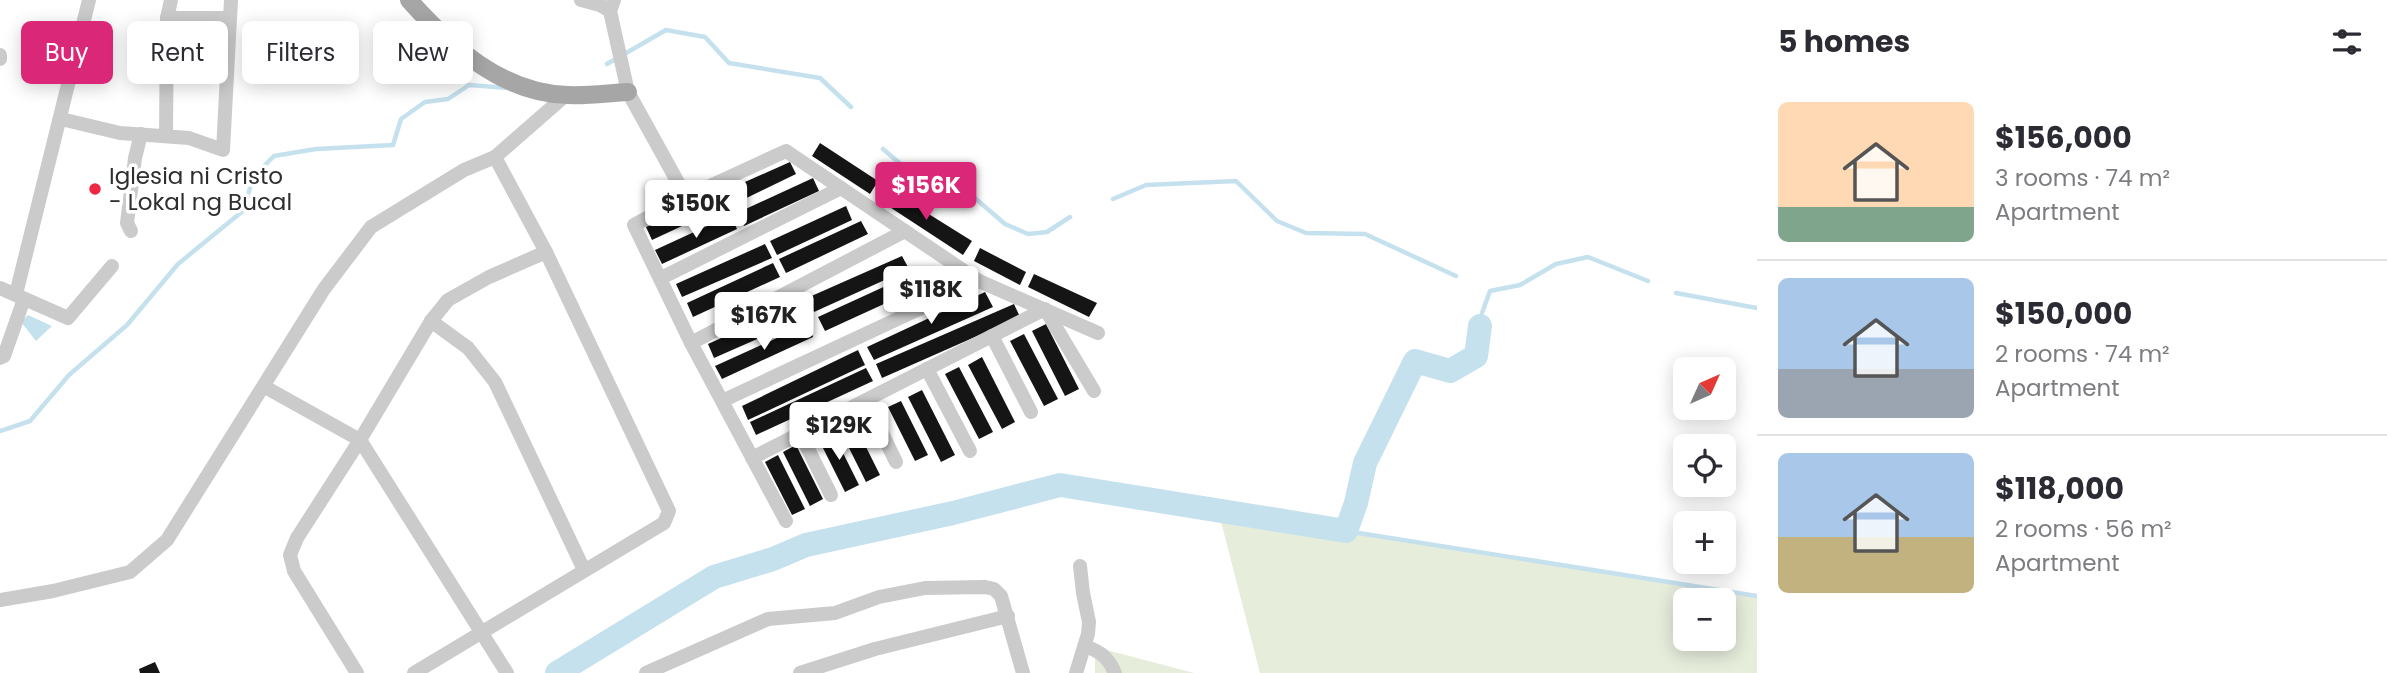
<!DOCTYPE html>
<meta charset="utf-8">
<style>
body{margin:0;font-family:Poppins,sans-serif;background:#f2f2f3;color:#2b2b33;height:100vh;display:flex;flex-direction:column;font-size:26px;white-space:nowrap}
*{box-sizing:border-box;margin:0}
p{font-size:23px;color:#7c7c81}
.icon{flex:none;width:38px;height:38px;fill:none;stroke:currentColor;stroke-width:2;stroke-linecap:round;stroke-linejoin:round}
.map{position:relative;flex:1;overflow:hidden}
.sheet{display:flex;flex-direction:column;background:#fff;width:630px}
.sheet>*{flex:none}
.banner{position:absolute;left:21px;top:21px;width:665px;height:63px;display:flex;gap:14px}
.needle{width:46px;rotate:45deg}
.tools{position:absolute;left:1673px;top:357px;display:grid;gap:14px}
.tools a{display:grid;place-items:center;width:63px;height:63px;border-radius:10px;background:#fff;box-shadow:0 4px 18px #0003;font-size:35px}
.price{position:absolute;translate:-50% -60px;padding:0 16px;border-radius:7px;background:#fff;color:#222;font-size:23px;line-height:46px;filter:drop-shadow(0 2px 4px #0008)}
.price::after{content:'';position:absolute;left:50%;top:42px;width:21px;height:16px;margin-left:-10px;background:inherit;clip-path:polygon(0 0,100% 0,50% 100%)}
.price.current{background:#db2777;color:#fff}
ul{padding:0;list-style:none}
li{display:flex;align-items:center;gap:21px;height:175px;padding:0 21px}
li+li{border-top:2px solid #e1e1e2}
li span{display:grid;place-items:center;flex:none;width:196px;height:140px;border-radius:10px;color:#555}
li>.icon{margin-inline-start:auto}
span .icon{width:84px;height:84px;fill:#fffc;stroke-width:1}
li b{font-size:30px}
h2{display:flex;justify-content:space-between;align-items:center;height:84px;padding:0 21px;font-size:30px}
.pill{padding:0 24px;border-radius:10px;background:#fff;box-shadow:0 4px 18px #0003;font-size:24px;line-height:63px}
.pill.current{background:#db2777;color:#fff}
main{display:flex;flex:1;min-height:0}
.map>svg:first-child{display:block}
</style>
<main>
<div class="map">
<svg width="1757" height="673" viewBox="0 0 1757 673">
<rect width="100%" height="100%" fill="#fff"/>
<!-- green -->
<g fill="#e6eddb" fill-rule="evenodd">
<path d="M1218,510L1757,596V673H1260ZM1685,600H1724V639H1685Z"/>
<path d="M1095,647L1194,673H1095Z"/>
</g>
<!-- water -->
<path fill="#c6e1ee" d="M28,315L52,326L36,341L21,322Z"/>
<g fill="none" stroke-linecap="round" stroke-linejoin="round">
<!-- stream -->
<g stroke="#c6e1ee" stroke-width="4.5">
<path d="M607,64L666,30L705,37L729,63L820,78L851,107"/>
<path d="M883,149L904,167L940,174L969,193L1005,224L1028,234L1047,232L1070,217"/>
<path d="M1113,199L1146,185L1236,181L1277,221L1306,233L1365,234L1456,276"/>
<path d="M1676,293L1757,308"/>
<path d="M1482,313L1490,291L1520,285L1556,264L1588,257L1648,281"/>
<path d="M0,431L30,421L69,375L127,325L178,264L244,210L253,177L274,156L316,149L393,145L401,119L425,102L448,99L469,85L508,88"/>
<path d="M1346,531L1757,596"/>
</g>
<!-- river -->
<path stroke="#c6e1ee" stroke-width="24" d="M557,673L714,577L773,559L806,545L953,513L1060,485L1346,531L1356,503L1365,463L1415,361L1450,371L1476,356L1480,326"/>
</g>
<!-- building -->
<g fill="#151515">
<path d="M820,143L878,181L870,194L812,156Z"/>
<path d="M790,162L796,174L734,204L727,190Z"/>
<path d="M813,178L819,191L744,226L737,213Z"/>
<path d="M887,188L972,241L963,255L879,200Z"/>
<path d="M721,192L727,205L652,240L646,227Z"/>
<path d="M846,206L852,220L777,255L770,241Z"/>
<path d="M731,215L737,229L662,264L655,250Z"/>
<path d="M861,221L868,234L786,273L779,259Z"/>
<path d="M765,244L772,258L682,297L676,284Z"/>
<path d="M980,248L1026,272L1020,285L974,261Z"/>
<path d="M902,256L909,269L814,312L807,298Z"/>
<path d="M773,263L780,277L693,317L687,303Z"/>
<path d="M925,268L932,282L825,331L818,317Z"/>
<path d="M1034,274L1097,303L1089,317L1028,287Z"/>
<path d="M985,292L993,307L874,360L867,347Z"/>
<path d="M798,303L805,318L714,358L708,344Z"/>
<path d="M1014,304L1020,317L882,378L876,364Z"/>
<path d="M808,324L813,337L722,379L715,366Z"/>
<path d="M1046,324L1079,389L1065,396L1032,331Z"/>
<path d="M1024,334L1058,399L1044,406L1010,341Z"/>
<path d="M858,350L865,365L748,420L742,406Z"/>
<path d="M982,357L1015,422L1002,429L968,365Z"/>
<path d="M959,367L993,432L979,439L945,374Z"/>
<path d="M866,368L873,381L756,435L750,422Z"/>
<path d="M922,390L955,455L941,462L908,397Z"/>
<path d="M901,401L928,455L915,461L888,407Z"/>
<path d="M853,421L880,475L866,482L839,428Z"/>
<path d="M832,431L859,485L845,492L818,438Z"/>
<path d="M796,445L823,499L810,506L783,452Z"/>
<path d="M778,455L805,509L792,515L765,462Z"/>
<path d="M155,662L160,673H140L139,669Z"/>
</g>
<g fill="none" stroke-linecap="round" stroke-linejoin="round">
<!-- minor -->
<g stroke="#cbcbcb" stroke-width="14">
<path d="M581,0L600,5L610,11"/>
<path d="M614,0L610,11L628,92L686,197"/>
<path d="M167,18H230"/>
<path d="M0,55V59"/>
<path d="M61,119L120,133L189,138L223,150L231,0"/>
<path d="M166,135L167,18L171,0"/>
<path d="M131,231L127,223L135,158L141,134"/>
<path d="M661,278L841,188"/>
<path d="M979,281L1098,333"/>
<path d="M0,288L68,318L112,266"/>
<path d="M16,294L89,0"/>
<path d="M431,321L468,348L495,382L584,570"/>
<path d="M992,336L1031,412"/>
<path d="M691,343L905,231"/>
<path d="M0,358L4,356L24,299"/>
<path d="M927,369L970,451"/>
<path d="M265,387L360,440L507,673"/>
<path d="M866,400L896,462"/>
<path d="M722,401L979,281L786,151L686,197L634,225L691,343L786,521"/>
<path d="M800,433L831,495"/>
<path d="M752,458L1045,309L1094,391"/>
<path d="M0,600L53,591L130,572L167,540L324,289L371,227L464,170L495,157L566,95"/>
<path d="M1085,646C1101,652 1108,657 1115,673"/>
<path d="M357,673L294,571L290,555L297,538L360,440L431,321L448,300L489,277L546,252"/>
<path d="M414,673L664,523L669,511L546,252L495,157"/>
<path d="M646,673L768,619L835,613L879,597L925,588L985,587L994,589L1001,596L1023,673"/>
<path d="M800,673L875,649L1008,616"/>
<path d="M1076,673L1088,634L1089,622L1083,593L1080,566"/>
</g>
<!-- major -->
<path stroke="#a6a6a6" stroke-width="18" d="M409,0C450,46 503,94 568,95C588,96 608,93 628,92"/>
</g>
<!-- markers -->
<circle fill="#ef2742" stroke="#fff" stroke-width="2.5" cx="95" cy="189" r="7"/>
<g text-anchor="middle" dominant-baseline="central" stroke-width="7" stroke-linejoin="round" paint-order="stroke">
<!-- poi labels -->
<g font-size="23" fill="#2e2e2e" stroke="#fff" text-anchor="start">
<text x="109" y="176">Iglesia ni Cristo<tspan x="109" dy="26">- Lokal ng Bucal</tspan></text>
</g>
</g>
</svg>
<div class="tools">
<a><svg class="needle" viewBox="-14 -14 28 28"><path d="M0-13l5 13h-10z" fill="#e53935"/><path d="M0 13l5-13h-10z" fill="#7c7c81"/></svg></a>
<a><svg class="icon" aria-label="locate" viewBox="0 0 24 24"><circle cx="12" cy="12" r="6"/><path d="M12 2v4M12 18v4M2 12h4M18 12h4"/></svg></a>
<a>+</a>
<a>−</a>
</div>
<b class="price current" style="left:926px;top:222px">$156K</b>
<b class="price" style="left:696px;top:240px">$150K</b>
<b class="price" style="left:931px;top:326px">$118K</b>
<b class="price" style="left:764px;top:352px">$167K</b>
<b class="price" style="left:839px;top:462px">$129K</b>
<div class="banner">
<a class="pill current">Buy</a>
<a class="pill">Rent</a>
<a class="pill">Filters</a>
<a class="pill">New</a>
</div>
</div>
<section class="sheet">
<h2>5 homes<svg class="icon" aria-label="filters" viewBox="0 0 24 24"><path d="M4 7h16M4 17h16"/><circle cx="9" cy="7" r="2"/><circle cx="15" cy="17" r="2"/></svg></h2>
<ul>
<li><span style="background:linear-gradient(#ffd9b3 75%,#7fa58c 0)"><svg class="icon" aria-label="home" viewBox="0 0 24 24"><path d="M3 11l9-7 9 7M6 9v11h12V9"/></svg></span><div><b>$156,000</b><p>3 rooms · 74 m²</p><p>Apartment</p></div></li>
<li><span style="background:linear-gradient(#a9c7e8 65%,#9aa5b1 0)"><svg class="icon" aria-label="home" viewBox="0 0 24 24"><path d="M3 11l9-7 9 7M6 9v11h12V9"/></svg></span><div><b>$150,000</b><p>2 rooms · 74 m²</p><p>Apartment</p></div></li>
<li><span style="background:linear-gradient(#a9c7e8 60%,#c2b280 0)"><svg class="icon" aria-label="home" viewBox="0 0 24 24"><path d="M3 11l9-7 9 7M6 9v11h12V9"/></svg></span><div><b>$118,000</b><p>2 rooms · 56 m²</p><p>Apartment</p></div></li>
</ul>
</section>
</main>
